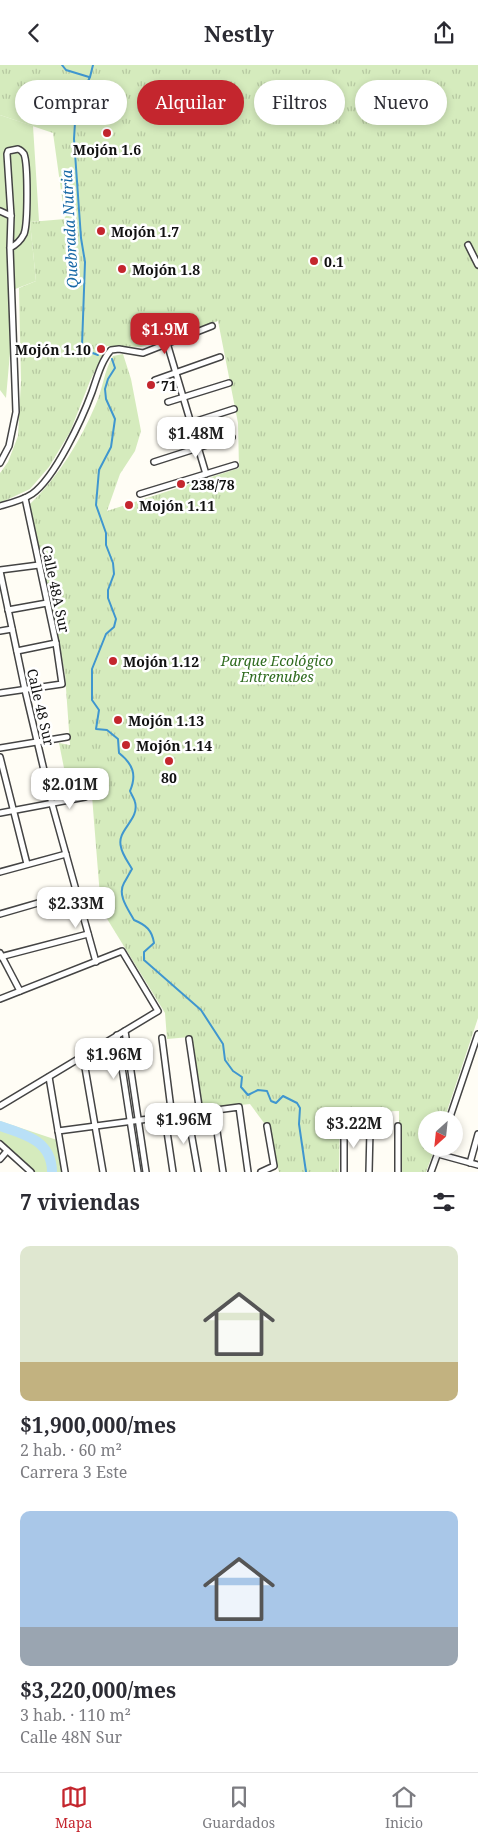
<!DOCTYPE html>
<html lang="es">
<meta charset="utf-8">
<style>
body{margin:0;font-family:"Noto Serif",serif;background:#f7f7f7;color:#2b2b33;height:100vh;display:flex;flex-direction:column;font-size:19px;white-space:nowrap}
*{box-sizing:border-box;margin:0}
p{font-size:16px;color:#7c7c81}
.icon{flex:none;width:28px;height:28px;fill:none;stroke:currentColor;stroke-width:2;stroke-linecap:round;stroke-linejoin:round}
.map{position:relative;height:1107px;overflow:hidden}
.drawer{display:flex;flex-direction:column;background:#fff;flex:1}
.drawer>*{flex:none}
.guide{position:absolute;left:15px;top:15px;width:449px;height:45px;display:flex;gap:10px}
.needle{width:32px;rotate:207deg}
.buttons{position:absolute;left:418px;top:1046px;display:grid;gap:10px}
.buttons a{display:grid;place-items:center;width:45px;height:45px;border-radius:50%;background:#fff;box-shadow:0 2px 8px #0003;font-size:25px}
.price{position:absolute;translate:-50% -42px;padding:0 11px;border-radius:10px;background:#fff;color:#222;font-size:16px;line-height:32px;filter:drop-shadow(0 1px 2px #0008)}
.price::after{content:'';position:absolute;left:50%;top:30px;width:15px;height:11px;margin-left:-8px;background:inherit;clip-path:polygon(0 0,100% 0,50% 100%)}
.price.selected{background:#c4262e;color:#fff}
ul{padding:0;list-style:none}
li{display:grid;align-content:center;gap:10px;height:265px;padding:0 20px}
li span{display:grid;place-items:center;height:155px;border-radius:10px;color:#555}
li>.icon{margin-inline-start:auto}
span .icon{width:90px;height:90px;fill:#fffc;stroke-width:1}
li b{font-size:21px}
h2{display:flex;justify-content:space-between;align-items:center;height:60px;padding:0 20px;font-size:21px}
.chip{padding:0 18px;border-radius:22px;background:#fff;box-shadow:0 2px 8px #0003;font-size:18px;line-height:45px}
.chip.selected{background:#c4262e;color:#fff}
header{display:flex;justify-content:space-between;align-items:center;height:65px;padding:0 20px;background:#fff;font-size:22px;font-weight:700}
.menu{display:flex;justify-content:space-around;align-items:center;height:70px;border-top:1px solid #e1e1e2;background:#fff;font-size:14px;color:#7c7c81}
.menu a{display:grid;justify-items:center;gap:2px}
.menu .selected{color:#c4262e}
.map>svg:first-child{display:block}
</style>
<header><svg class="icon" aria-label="back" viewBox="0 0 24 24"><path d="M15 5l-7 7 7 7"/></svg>Nestly<svg class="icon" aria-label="share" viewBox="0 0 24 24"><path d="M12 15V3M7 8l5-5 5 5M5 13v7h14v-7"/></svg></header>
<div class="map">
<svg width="478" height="1107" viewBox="0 0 478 1107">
<defs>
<pattern id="park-tufts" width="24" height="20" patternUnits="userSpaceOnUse" patternTransform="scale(1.25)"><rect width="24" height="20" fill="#d5ebbd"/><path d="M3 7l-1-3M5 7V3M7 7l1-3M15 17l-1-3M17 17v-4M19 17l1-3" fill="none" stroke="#b6c8a1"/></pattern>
</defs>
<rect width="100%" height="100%" fill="#fffdf5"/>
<!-- grass -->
<g fill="#d5ebbd">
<path d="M0,50L33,61L39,156L30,157L36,216L10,226L12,265L6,333L0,325Z"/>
<path d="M0,1056L57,1075L62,1107H32L0,1076Z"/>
</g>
<!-- park -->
<path fill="url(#park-tufts)" d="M0,0H478V953L444,1055H426V1082L435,1083L426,1107H399V1046L340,1048L339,1107H279L267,1062L250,1039L202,1044L190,972L167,974L165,948L101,844L92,731L70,733L59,678L70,680L65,609L30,439C60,410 80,376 96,339C103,323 104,306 113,291L123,289L131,314L141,366L135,386L120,409L107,446L239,403L238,358L218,256L141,282L107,281L90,316L70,367L49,402L30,424L0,438V408L8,397L18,371L21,316L19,223L36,216L30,157L65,154L53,68L0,50Z"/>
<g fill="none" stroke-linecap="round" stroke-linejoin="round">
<!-- stream -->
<g stroke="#3f96cf" stroke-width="2">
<path d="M62,0L66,5L89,12"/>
<path d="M93,0L90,12L76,41L74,74L81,173L85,197L82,281L90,287L98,290"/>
<path d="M112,294L115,303L108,314L105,324L106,334L115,354L111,382L99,405L96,440L106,468V480L113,498L114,509L108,525V533L116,554L114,562L106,569L92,604V635L99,645L96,664L107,665L118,674L119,688C133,699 137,710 130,726C131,729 134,733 135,737C140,755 116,765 121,782C122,789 128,797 132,804C129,809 127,813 124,818C117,830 128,844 134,855C146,860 152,865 154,878L144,887V895L201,945L223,979L225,995L233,1006L242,1012L241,1022L248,1030L258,1025L267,1026L271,1036L276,1038L283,1031L297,1038L300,1043L299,1059L306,1107"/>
</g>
<!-- river -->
<path stroke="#b9e0f7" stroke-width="10" d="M0,1061C25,1069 52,1076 52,1107"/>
<!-- minor casing -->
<g stroke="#444" stroke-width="8">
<g id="minor">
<path d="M0,146L11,151"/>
<path d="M468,180L478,200"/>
<path d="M167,278L206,409"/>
<path d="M155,315L220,292"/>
<path d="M168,337L229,318"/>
<path d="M172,364L234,344"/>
<path d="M154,397L232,372"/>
<path d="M0,398L9,381L16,347L10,183L11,151L7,89L8,86L18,84C21,85 22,86 24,89C28,99 28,159 24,169C21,175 16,180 10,183"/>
<path d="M140,429L235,400"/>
<path d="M0,441C11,438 23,435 32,429C55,413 82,354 92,327C97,313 101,296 111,285L119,284L143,288L212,261"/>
<path d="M0,505L39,500"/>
<path d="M0,506L25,625L52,739L96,897"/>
<path d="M8,545L47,538"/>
<path d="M0,566L12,564"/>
<path d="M17,586L56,578"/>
<path d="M0,628L62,619L56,578L25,433"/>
<path d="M0,683L67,672"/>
<path d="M0,692L27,799"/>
<path d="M0,748L85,732"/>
<path d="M0,807L66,789"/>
<path d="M0,849L76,827"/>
<path d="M0,888L20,926"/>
<path d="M0,892L88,869"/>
<path d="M0,934L122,886L158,946L0,1041"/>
<path d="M125,966L146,1107"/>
<path d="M117,970L138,1107"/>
<path d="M162,973L172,1052"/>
<path d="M189,974L200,1048"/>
<path d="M83,991L103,1107"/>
<path d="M49,1012L65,1107"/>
<path d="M214,1046L223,1107"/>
<path d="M188,1050L198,1107"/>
<path d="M165,1053L173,1107"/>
<path d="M449,1055L478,969"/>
<path d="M344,1062V1107"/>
<path d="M58,1066L239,1042L248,1107"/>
<path d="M0,1079L31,1107"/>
<path d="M438,1089L478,1100"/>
<path d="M0,1094L7,1086"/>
<path d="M470,1098L478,1069"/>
<path d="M261,1107L274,1101L267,1061"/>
<path d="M369,1107L370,1065"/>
<path d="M398,1107V1061"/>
<path d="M431,1107L440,1082"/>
</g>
</g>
<!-- minor -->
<use href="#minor" stroke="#fff" stroke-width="5"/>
</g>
<!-- markers -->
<g fill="#c4262e" stroke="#fff" stroke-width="2">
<circle cx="107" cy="68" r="5"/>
<circle cx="101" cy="166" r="5"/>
<circle cx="314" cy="196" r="5"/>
<circle cx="122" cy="204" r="5"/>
<circle cx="101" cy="284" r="5"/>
<circle cx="151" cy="320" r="5"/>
<circle cx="181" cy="419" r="5"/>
<circle cx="129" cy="440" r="5"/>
<circle cx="113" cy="596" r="5"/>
<circle cx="118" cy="655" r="5"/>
<circle cx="126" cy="680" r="5"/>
<circle cx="169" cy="696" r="5"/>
</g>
<g text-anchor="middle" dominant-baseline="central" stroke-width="5" stroke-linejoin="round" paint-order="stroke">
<!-- poi labels -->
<g font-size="14" font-weight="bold" fill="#111" stroke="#fff" text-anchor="start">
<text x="107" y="84" text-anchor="middle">Mojón 1.6</text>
<text x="111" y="166">Mojón 1.7</text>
<text x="324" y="196">0.1</text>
<text x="132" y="204">Mojón 1.8</text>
<text x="91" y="284" text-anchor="end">Mojón 1.10</text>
<text x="161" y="320">71</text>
<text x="191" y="419">238/78</text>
<text x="139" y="440">Mojón 1.11</text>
<text x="123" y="596">Mojón 1.12</text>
<text x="128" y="655">Mojón 1.13</text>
<text x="136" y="680">Mojón 1.14</text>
<text x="169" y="712" text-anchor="middle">80</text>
</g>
<!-- street labels -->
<g font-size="14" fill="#111" stroke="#fff">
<text transform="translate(56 524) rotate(78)">Calle 48A Sur</text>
<text transform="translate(41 642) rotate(77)">Calle 48 Sur</text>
</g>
<!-- park labels -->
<g font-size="14" font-style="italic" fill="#2f6b1f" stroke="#fff">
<text x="277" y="595">Parque Ecológico<tspan x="277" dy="16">Entrenubes</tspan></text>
</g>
<!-- water labels -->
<g font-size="15" font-style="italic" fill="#1768a6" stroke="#fff">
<text transform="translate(69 164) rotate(-93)">Quebrada Nutria</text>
</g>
</g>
</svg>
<div class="buttons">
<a><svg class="needle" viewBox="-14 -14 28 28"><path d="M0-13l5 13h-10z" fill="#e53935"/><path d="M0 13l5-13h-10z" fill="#7c7c81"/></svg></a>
</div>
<b class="price selected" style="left:165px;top:290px">$1.9M</b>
<b class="price" style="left:196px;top:394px">$1.48M</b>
<b class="price" style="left:70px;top:745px">$2.01M</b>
<b class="price" style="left:76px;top:864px">$2.33M</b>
<b class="price" style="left:114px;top:1015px">$1.96M</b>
<b class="price" style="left:184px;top:1080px">$1.96M</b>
<b class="price" style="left:354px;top:1084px">$3.22M</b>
<div class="guide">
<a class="chip">Comprar</a>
<a class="chip selected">Alquilar</a>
<a class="chip">Filtros</a>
<a class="chip">Nuevo</a>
</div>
</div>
<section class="drawer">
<h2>7 viviendas<svg class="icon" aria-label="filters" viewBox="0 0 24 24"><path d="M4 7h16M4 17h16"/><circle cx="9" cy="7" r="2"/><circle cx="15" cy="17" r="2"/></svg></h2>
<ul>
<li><span style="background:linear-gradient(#dfe7d0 75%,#c2b280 0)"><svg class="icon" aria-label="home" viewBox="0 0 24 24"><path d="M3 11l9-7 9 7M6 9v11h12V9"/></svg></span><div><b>$1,900,000/mes</b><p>2 hab. · 60 m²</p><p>Carrera 3 Este</p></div></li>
<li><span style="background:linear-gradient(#a9c7e8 75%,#9aa5b1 0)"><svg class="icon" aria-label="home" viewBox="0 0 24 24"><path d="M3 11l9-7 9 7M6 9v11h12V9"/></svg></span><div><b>$3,220,000/mes</b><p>3 hab. · 110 m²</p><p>Calle 48N Sur</p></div></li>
</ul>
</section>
<nav class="menu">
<a class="selected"><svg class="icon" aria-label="map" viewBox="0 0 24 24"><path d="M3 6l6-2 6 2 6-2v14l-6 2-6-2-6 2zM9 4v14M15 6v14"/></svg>Mapa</a>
<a><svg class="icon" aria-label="saved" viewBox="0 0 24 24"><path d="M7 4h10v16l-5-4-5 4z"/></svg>Guardados</a>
<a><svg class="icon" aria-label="home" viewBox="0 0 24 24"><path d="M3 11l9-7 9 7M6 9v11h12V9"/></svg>Inicio</a>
</nav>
